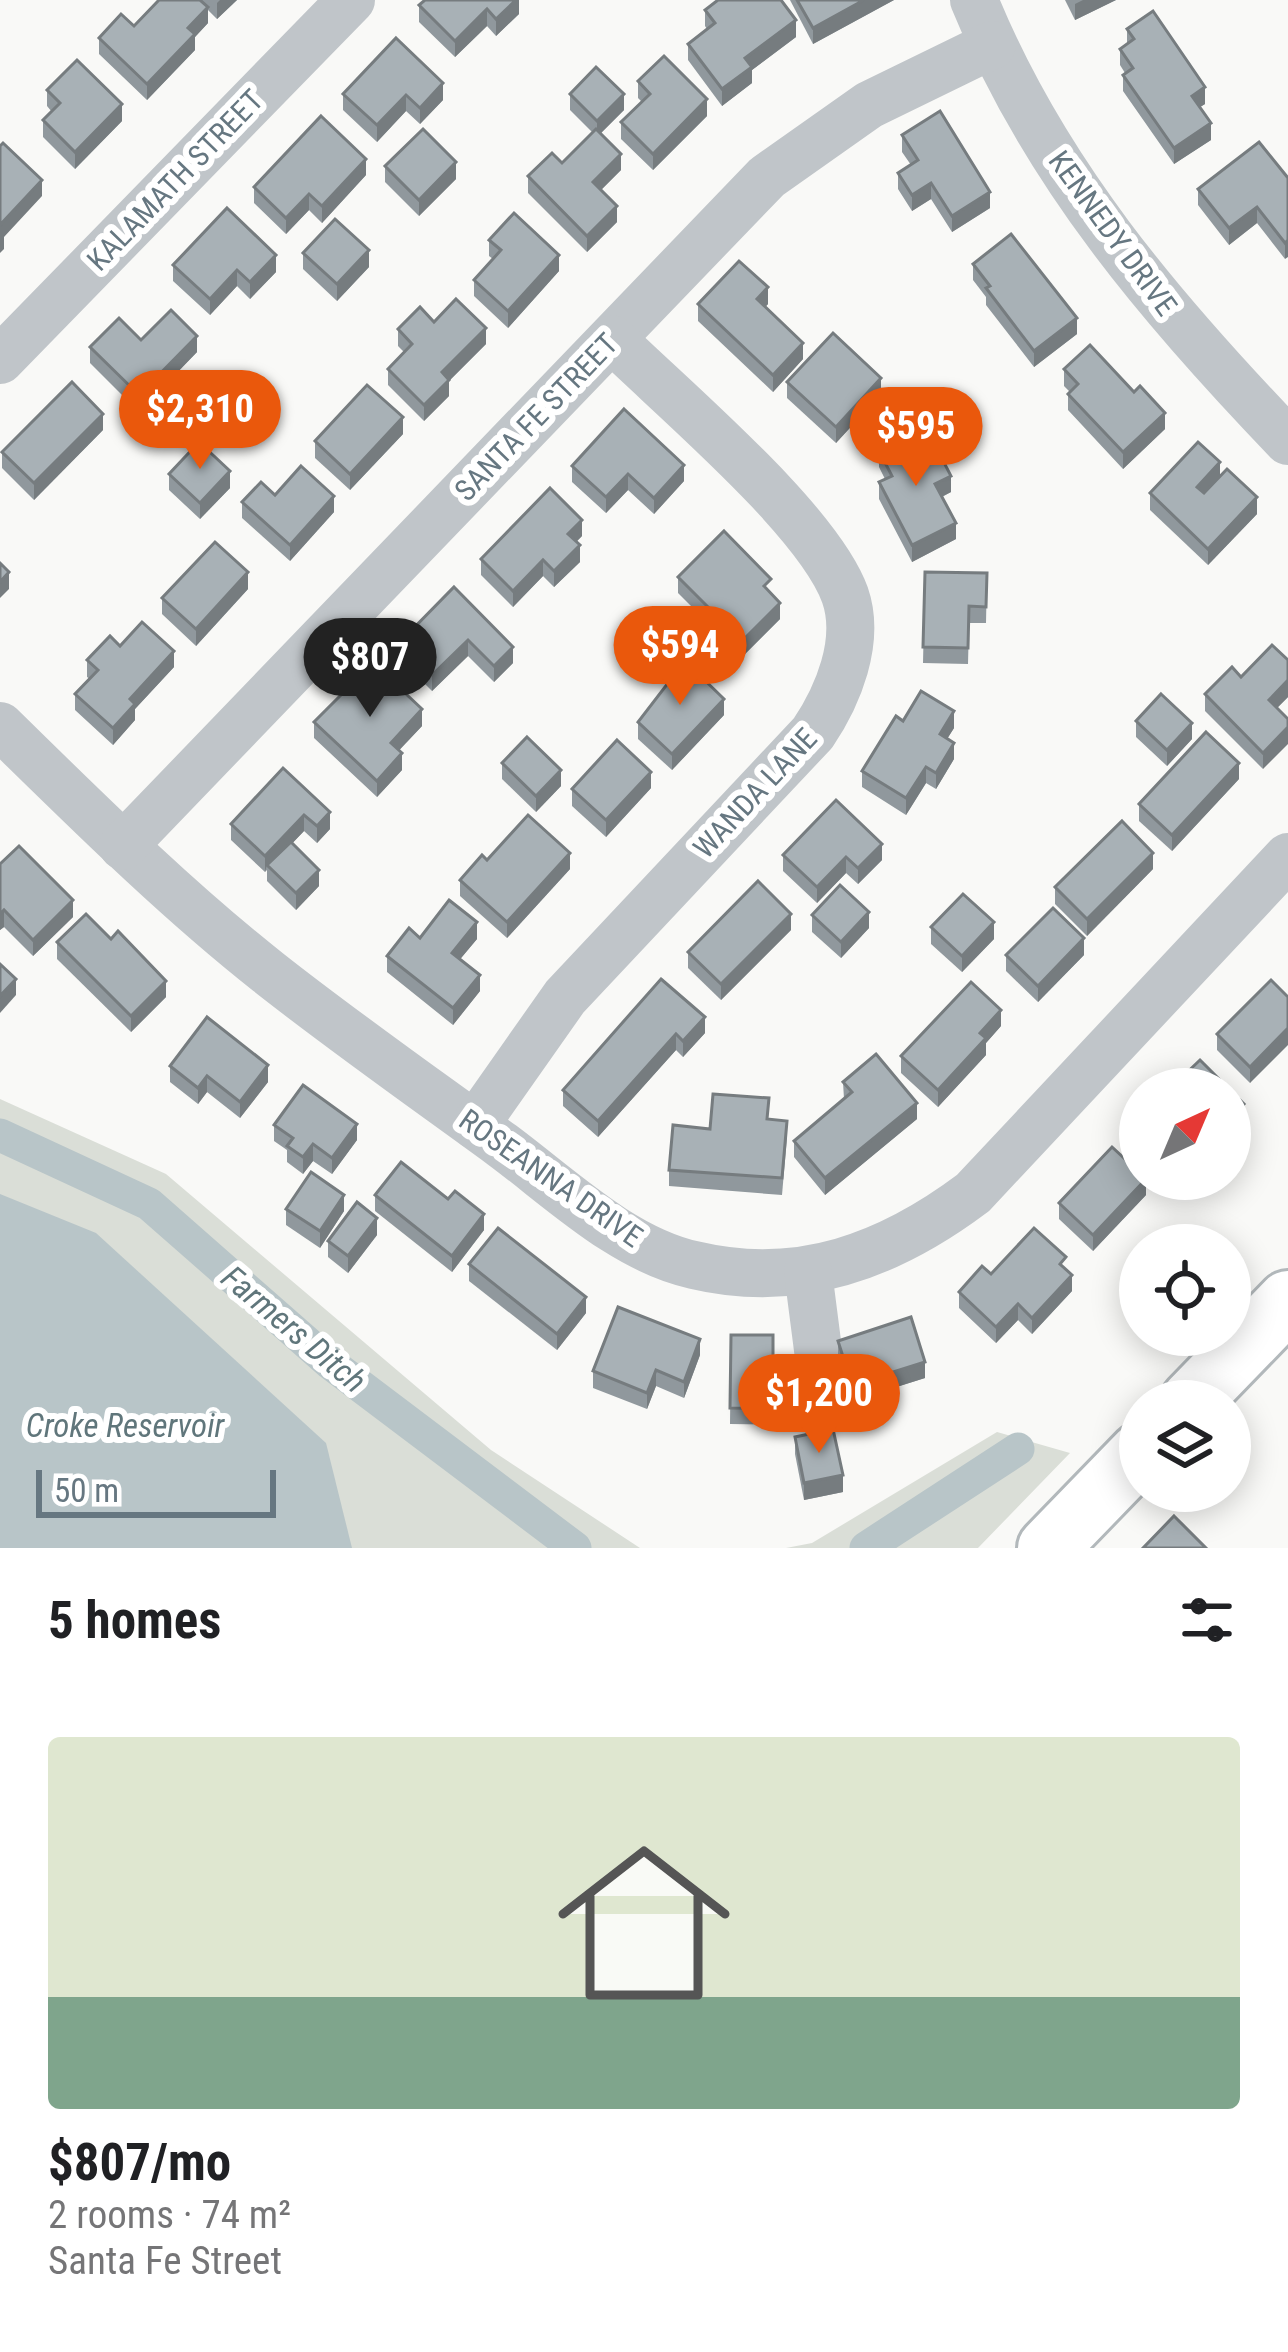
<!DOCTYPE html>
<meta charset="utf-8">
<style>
body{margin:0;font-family:"Roboto Condensed",sans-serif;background:#f6f6f6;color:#202124;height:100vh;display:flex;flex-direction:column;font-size:45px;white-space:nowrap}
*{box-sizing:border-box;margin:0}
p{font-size:39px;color:#757577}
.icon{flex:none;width:66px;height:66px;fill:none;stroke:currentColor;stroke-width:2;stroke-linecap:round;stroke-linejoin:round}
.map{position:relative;height:1548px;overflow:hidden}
.details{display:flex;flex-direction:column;background:#fff;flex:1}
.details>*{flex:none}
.needle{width:78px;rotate:44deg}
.tools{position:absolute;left:1119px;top:1068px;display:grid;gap:24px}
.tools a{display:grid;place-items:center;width:132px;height:132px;border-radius:50%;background:#fff;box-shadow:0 6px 30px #0003;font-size:60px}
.scale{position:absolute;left:36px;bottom:30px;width:240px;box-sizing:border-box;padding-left:12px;border:6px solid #667781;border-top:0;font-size:33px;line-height:42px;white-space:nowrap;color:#667781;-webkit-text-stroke:9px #fff;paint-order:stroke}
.price{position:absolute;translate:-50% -102px;padding:0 27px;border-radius:42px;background:#ea580c;color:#fff;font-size:39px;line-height:78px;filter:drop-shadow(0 3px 6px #0008)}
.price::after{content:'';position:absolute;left:50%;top:72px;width:36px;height:27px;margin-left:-18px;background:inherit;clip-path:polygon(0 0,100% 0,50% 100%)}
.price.on{background:#222;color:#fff}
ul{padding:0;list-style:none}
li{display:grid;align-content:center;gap:24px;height:636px;padding:0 48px}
li span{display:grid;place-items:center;height:372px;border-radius:12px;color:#555}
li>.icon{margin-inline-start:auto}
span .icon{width:216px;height:216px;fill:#fffc;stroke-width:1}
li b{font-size:51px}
h2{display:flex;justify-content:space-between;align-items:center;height:144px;padding:0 48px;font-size:51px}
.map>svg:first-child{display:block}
</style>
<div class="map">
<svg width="1288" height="1548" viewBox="0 0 1288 1548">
<rect width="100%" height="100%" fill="#f9f9f7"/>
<!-- green -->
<g fill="#daded7">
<path d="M0,1099L166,1174L491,1450L640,1548H0Z"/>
<path d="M997,1432L1070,1453L978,1548H786L812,1543Z"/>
</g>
<!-- water -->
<path fill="#b8c5c8" d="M0,1194L96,1233L326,1443L352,1548H0Z"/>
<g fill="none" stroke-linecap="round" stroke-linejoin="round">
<!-- canal -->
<g stroke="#b8c5c8" stroke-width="33">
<path d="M0,1135L149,1204L330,1363L575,1548"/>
<path d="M866,1548L1018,1449"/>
</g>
<!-- major casing -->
<g stroke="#b2b8bb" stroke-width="66">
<g id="major">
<path d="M1191,1401L1288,1301"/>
<path d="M1048,1548L1140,1453"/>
</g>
</g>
<!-- minor -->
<g stroke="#c0c5c9" stroke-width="48">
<path d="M974,0C1043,171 1162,310 1288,441"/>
<path d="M0,360L351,0"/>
<path d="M0,726C87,811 173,897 268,972C344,1032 424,1088 502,1145C560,1188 622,1249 694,1265C799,1290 889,1256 973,1193L1288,857"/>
<path d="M123,846L767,177L869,105L992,45"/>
<path d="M475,1125L565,997L813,733C838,696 861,641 845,595C818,520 673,399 612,339"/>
<path d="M808,1272L821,1373"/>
</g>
<!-- major -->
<use href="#major" stroke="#fff" stroke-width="60"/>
</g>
<!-- wall -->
<g fill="#90989d">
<path d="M159,0H237L217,19L208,10V23L195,37V50L147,100L99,54V38L134,26Z"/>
<path d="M519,0V14L496,36L487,26L455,57L419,22V5Z"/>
<path d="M790,0H894L813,44Z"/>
<path d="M1065,0H1116L1075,20Z"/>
<path d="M705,10L796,37L752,70V83L722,106L688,60V44L707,29L705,26Z"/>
<path d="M1127,29L1205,104L1200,107L1211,140L1174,164L1123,91V75L1125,73L1120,65V49L1127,43Z"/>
<path d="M396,38L443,100L420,124L406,111L377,142L343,110V94Z"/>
<path d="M638,81L707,116L653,170L621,139V122L642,102L638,98Z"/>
<path d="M47,90L122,121L75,169L43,137V120L52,112L47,106Z"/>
<path d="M570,94L624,110L601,133L621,170L601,190L617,222L587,252L528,193V176L562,163L593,133L570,110Z"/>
<path d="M902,135L990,208L952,232L931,199L912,211L898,189V173L911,165L902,152Z"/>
<path d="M385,166L456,179L419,216L385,182Z"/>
<path d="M366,175L322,223L309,210L286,234L254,203V187Z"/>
<path d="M1288,178L1285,259L1257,223L1229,245L1198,205V189Z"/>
<path d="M489,240L559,271L508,328L474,296V280L493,259L489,256Z"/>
<path d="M303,253L369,267L337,301L303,269Z"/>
<path d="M973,264L1077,334L1034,367L986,305V297L973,280Z"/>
<path d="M173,265L276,272L250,299L237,286L210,315L173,281Z"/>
<path d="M698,304H768L765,307L803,359L773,392L698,321Z"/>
<path d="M434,322L486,344L449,381V396L424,421L388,385V369L404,352L398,346V329Z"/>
<path d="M141,340L197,352L139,412L90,363V347Z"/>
<path d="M1064,369L1134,392L1165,429L1123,469L1068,410V394L1070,392L1064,386Z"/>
<path d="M787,382L881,394L836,443L787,398Z"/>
<path d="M103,430L34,500L2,468V452Z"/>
<path d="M403,434L350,490L315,458V441Z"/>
<path d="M879,451L923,456L951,492L942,497L956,539L912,562L879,499V482L885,479L879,467Z"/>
<path d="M572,466L684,481L654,514L628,490L606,513L572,482Z"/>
<path d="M169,474L230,488L200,519L169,490Z"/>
<path d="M1220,475L1257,514L1208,565L1150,510V493Z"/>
<path d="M275,495L334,512L290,561L242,518V502Z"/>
<path d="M582,536L576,542L580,562L554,587L543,576L513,607L481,575V559Z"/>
<path d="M925,572L987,573L986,623H969L968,664L923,663Z"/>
<path d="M678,577L771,594L780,619L742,657L678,593Z"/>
<path d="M454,587L513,663L494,682L468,656L432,691L400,659V642Z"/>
<path d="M248,589L196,646L162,614V598Z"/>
<path d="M120,646L174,667L135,709V720L113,745L75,710V694L90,679L87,677V660Z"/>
<path d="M1241,677L1288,697L1277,708L1263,769L1205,711V694Z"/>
<path d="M724,715L672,770L638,739V722Z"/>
<path d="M903,721L954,728L947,739L954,759L936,789L926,783L906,815L862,787V771Z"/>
<path d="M1136,721L1192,739L1167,766L1136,737Z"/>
<path d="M314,722L422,726L399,750L402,770L377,797L314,738Z"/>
<path d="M502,763L561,786L536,812L502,779Z"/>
<path d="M283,768L330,829L317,843L304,831L292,843L319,886L296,910L267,881V870L265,872L231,840V824Z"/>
<path d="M1239,779L1172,851L1139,821V804Z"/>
<path d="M651,788L606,837L572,806V789Z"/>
<path d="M836,800L882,860L858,884L846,873L817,903L783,871V855Z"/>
<path d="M487,860L570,869L507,938L460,896V880Z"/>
<path d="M0,864L73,917L33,956L4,927L0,930Z"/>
<path d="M1153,869L1087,936L1055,904V887Z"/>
<path d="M812,915L869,928L841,958L812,932Z"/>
<path d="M931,927L994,939L962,972L931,944Z"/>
<path d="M791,930L721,1000L688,968V952Z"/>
<path d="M420,938L477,939L460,959L480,991L453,1025L387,972V956Z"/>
<path d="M111,939L166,997L131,1032L57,959V942Z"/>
<path d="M1006,955H1084L1038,1002L1006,971Z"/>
<path d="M661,979L705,1033L683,1057L676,1050L598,1137L563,1106V1090Z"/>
<path d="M1288,997L1250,1083L1217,1050V1034Z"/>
<path d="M1001,1026L986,1043V1055L938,1107L901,1073V1056Z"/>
<path d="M170,1066L268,1082L240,1118L207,1092L198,1104L170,1082Z"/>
<path d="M843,1082L917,1119L825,1195L794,1157V1141L844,1099Z"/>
<path d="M1140,1105V1156L1123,1139V1122Z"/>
<path d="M768,1120L787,1137L782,1195L669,1186V1170L710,1129Z"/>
<path d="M274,1125L357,1140L332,1174L313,1161L303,1174L287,1162V1150L274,1141Z"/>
<path d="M375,1195L484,1230L452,1272L375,1211Z"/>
<path d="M1146,1195L1093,1251L1059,1219V1203Z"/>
<path d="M286,1209L344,1211L320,1248L286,1225Z"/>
<path d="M377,1235L348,1273L328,1257V1241Z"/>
<path d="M469,1264L586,1313L557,1350L469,1281Z"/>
<path d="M1066,1270L1072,1291L1032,1334L1018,1320L996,1343L959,1308V1292L991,1274Z"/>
<path d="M731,1335L773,1367L815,1368L814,1425L730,1424Z"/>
<path d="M838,1341L925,1378L852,1401L838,1357Z"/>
<path d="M700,1355L684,1398L656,1386L647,1409L593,1388V1371Z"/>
<path d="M795,1437L843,1492L804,1500L795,1454Z"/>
</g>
<!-- shaded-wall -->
<g fill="#767c7f">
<path d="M220,0H237L217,19V3Z"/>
<path d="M516,0H519V14L496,36V19Z"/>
<path d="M864,0H894L813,44V28Z"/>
<path d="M1083,0H1116L1075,20V4Z"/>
<path d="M208,7V23L195,37V50L147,100V84L188,28Z"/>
<path d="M487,9V26L455,57V41Z"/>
<path d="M796,20V37L752,70V83L722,106V89L745,58Z"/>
<path d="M443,83V100L420,124V108Z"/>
<path d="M1205,87V104L1192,112V96Z"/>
<path d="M624,94V110L597,137V121Z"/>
<path d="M406,95V111L377,142V125Z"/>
<path d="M707,99V116L653,170V154Z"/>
<path d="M122,104V121L75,169V152Z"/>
<path d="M1211,123V140L1174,164V148Z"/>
<path d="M621,154V170L593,198V182Z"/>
<path d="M366,159V175L322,223V206Z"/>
<path d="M456,162V179L419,216V200Z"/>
<path d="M42,180V196L4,237V249L0,253V225Z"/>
<path d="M931,183V199L912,211V195Z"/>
<path d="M990,192V208L952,232V216Z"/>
<path d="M309,194V210L286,234V218Z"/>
<path d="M617,206V222L587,252V236Z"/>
<path d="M1257,207V223L1229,245V228Z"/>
<path d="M1288,240V257L1285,259V243Z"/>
<path d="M369,250V267L337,301V284Z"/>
<path d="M276,255V272L250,299V282Z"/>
<path d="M559,255V271L508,328V311Z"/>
<path d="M237,270V286L210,315V299Z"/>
<path d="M768,287V304L757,316V299Z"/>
<path d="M1077,318V334L1034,367V351Z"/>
<path d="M486,328V344L449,381V396L424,421V405L442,372Z"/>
<path d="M197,336V352L139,412V395Z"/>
<path d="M803,343V359L773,392V375Z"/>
<path d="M881,378V394L836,443V427Z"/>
<path d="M1165,413V429L1123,469V452Z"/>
<path d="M103,414V430L34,500V483Z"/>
<path d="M403,417V434L350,490V474Z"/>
<path d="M1220,462V479L1197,503V487Z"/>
<path d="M684,465V481L654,514V498Z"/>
<path d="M230,471V488L200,519V503Z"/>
<path d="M628,474V490L606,513V497Z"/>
<path d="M951,476V492L935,500V484Z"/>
<path d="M334,496V512L290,561V545Z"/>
<path d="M1257,497V514L1208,565V549Z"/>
<path d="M582,520V536L568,550V534Z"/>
<path d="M956,523V539L912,562V545Z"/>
<path d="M580,545V562L554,587V571Z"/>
<path d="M543,560V576L513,607V591Z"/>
<path d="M9,572V589L0,598V582Z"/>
<path d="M248,572V589L196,646V629Z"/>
<path d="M780,603V619L742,657V641Z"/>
<path d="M468,640V656L432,691V675Z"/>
<path d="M513,647V663L494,682V666Z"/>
<path d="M174,651V667L135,709V720L113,745V728L130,699Z"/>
<path d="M1288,680V697L1269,716V700Z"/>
<path d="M724,699V715L672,770V754Z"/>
<path d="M422,709V726L391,759V743Z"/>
<path d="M954,711V728L940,750V734Z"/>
<path d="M1192,723V739L1167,766V750Z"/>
<path d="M1288,727V744L1263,769V753Z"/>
<path d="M954,743V759L936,789V773Z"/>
<path d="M402,753V770L377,797V781Z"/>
<path d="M1239,763V779L1172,851V835Z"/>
<path d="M926,767V783L906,815V798Z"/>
<path d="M561,770V786L536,812V796Z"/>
<path d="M651,772V788L606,837V820Z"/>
<path d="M330,812V829L317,843V826Z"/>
<path d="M304,815V831L270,867L267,865L265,872V856Z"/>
<path d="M882,844V860L858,884V868Z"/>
<path d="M570,853V869L507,938V922Z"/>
<path d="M1153,853V869L1087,936V919Z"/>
<path d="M846,857V873L817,903V887Z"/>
<path d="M319,870V886L296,910V893Z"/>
<path d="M73,900V917L33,956V940Z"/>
<path d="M4,910V927L0,930V914Z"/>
<path d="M869,912V928L841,958V942Z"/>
<path d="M791,914V930L721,1000V984Z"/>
<path d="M477,922V939L452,969V953Z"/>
<path d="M994,922V939L962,972V956Z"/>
<path d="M1084,938V955L1038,1002V986Z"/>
<path d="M480,975V991L453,1025V1008Z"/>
<path d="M16,979V995L0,1013V996Z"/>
<path d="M166,981V997L131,1032V1016Z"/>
<path d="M1001,1010V1026L986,1043V1055L938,1107V1090L980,1033Z"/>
<path d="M705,1017V1033L683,1057V1041Z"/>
<path d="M1288,1028V1045L1250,1083V1067Z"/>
<path d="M676,1034V1050L598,1137V1121Z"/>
<path d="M268,1065V1082L240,1118V1102Z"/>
<path d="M207,1076V1092L198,1104V1088Z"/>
<path d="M917,1103V1119L825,1195V1178Z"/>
<path d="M1244,1104V1120L1230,1134V1118Z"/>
<path d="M357,1124V1140L332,1174V1158Z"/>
<path d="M313,1144V1161L303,1174V1157Z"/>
<path d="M1146,1179V1195L1093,1251V1235Z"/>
<path d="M344,1195V1211L320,1248V1231Z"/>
<path d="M484,1214V1230L452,1272V1256Z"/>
<path d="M377,1218V1235L348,1273V1256Z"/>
<path d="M1072,1275V1291L1032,1334V1318Z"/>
<path d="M586,1297V1313L557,1350V1334Z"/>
<path d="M1018,1304V1320L996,1343V1327Z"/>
<path d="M700,1339V1355L684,1398V1382Z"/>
<path d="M925,1362V1378L852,1401V1385Z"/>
<path d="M656,1370V1386L647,1409V1393Z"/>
<path d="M843,1475V1492L804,1500V1483Z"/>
</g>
<!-- building -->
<g fill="#a8b1b6" stroke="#767c7f" stroke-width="3">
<path d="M159,0H200L208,7L188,28L195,34L147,84L99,38L121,14L134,26Z"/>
<path d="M425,0H516L496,19L487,9L455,41L419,5Z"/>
<path d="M718,0H781L796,20L745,58L752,67L722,89L688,44L715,23L705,10Z"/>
<path d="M797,0H864L813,28Z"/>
<path d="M1153,11L1205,87L1192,96L1211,123L1174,148L1123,75L1133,68L1120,49L1134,39L1127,29Z"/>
<path d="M396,38L443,83L420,108L406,95L377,125L343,94Z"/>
<path d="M664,56L707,99L653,154L621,122L650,94L638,81Z"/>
<path d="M77,60L122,104L75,152L43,120L60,103L47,90Z"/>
<path d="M596,67L624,94L597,121L570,94Z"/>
<path d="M940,111L990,192L952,216L931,183L912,195L898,173L918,160L902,135Z"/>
<path d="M321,116L366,159L322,206L309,194L286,218L254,187Z"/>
<path d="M423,129L456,162L419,200L385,166Z"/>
<path d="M596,129L621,154L593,182L617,206L587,236L528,176L552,153L562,163Z"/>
<path d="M1259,142L1288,178V240L1285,243L1257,207L1229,228L1198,189Z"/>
<path d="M3,143L42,180L0,225V146Z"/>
<path d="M227,208L276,255L250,282L237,270L210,299L173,265Z"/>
<path d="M514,213L559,255L508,311L474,280L501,250L489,240Z"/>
<path d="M335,219L369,250L337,284L303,253Z"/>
<path d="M1011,234L1077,318L1034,351L986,288L990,286L973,264Z"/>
<path d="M739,261L768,287L757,299L803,343L773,375L698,304Z"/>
<path d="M456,299L486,328L442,372L449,380L424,405L388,369L412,344L398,329L420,307L434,322Z"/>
<path d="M171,310L197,336L139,395L90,347L119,318L141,340Z"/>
<path d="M833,333L881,378L836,427L787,382Z"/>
<path d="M1090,345L1134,392L1140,386L1165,413L1123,452L1068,394L1078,384L1064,369Z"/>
<path d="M72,382L103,414L34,483L2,452Z"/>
<path d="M367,385L403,417L350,474L315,441Z"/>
<path d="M624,409L684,465L654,498L628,474L606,497L572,466Z"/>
<path d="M912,433L923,456L937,449L951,476L935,484L956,523L912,545L879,482L892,476L879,451Z"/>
<path d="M199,442L230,471L200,503L169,474Z"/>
<path d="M1198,442L1220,462L1197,487L1204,493L1227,469L1257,497L1208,549L1150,493Z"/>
<path d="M301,466L334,496L290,545L242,502L261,482L275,495Z"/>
<path d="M550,488L582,520L568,534L580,545L554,571L543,560L513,591L481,559Z"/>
<path d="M724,531L771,579L764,586L780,603L742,641L678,577Z"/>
<path d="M215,542L248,572L196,629L162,598Z"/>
<path d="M0,563L9,572L0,582Z"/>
<path d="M925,572L987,573L986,607L969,606L968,648L923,647Z"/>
<path d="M454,587L513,647L494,666L468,640L432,675L400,642Z"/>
<path d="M142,622L174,651L130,699L135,704L113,728L75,694L98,670L87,660L110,636L120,646Z"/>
<path d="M1272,645L1288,660V680L1269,700L1288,719V727L1263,753L1205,694L1232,667L1241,677Z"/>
<path d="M685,661L724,699L672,754L638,722Z"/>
<path d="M373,663L422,709L391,743L402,753L377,781L314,722Z"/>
<path d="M921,691L954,711L940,734L954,743L936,773L926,767L906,798L862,771L896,716L903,721Z"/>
<path d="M1161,694L1192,723L1167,750L1136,721Z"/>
<path d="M1206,732L1239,763L1172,835L1139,804Z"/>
<path d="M527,737L561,770L536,796L502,763Z"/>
<path d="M617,740L651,772L606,820L572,789Z"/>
<path d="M283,768L330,812L317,826L304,815L265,856L231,824Z"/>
<path d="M836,800L882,844L858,868L846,857L817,887L783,855Z"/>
<path d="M528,815L570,853L507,922L460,880L482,855L487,860Z"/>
<path d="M1122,821L1153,853L1087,919L1055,887Z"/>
<path d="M291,842L319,870L296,893L267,865Z"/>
<path d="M19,846L73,900L33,940L4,910L0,914V864Z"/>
<path d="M758,881L791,914L721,984L688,952Z"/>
<path d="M840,885L869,912L841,942L812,915Z"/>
<path d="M963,894L994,922L962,956L931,927Z"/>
<path d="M449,900L477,922L452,953L480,975L453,1008L387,956L409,928L420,938Z"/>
<path d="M1053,908L1084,938L1038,986L1006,955Z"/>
<path d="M86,914L111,939L118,931L166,981L131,1016L57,942Z"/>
<path d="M0,964L16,979L0,996Z"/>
<path d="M661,979L705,1017L683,1041L676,1034L598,1121L563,1090Z"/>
<path d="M1271,980L1288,997V1028L1250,1067L1217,1034Z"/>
<path d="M971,982L1001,1010L980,1033L986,1038L938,1090L901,1056Z"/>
<path d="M207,1017L268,1065L240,1102L207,1076L198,1088L170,1066Z"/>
<path d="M876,1054L917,1103L825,1178L794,1141L852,1092L843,1082Z"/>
<path d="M1200,1060L1229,1089H1156L1171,1074L1178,1081Z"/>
<path d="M303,1085L357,1124L332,1158L313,1144L303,1157L287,1146L293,1138L274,1125Z"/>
<path d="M1230,1090L1244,1104L1230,1118Z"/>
<path d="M713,1094L769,1098L767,1119L787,1121L782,1178L669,1170L673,1125L710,1129Z"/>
<path d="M1140,1105V1140L1123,1122Z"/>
<path d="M1112,1147L1140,1173V1179H1146L1093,1235L1059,1203Z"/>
<path d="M401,1162L448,1199L455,1191L484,1214L452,1256L375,1195Z"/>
<path d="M311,1172L344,1195L320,1231L286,1209Z"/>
<path d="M357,1202L377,1218L348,1256L328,1241Z"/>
<path d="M498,1228L586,1297L557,1334L469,1264Z"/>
<path d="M1034,1228L1066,1257L1060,1264L1072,1275L1032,1318L1018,1304L996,1327L959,1292L982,1266L991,1274Z"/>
<path d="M618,1307L700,1339L684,1382L656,1370L647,1393L593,1371Z"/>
<path d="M911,1317L925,1362L852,1385L838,1341Z"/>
<path d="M731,1335H773V1367L815,1368L814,1409L730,1408Z"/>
<path d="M833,1429L843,1475L804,1483L795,1437Z"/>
<path d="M1174,1516L1206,1548H1143Z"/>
</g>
<g text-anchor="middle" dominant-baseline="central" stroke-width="12" stroke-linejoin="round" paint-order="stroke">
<!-- street labels -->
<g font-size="30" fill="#667781" stroke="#fff">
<text transform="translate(175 180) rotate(-46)">KALAMATH STREET</text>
<text transform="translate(1113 233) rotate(54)">KENNEDY DRIVE</text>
<text transform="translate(536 417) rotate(-46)">SANTA FE STREET</text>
<text transform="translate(755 793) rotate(-47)">WANDA LANE</text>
<text transform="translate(551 1178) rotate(35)">ROSEANNA DRIVE</text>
</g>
<!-- water labels -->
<g font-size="33" font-style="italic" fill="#60767b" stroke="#fff">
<text transform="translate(294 1329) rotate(40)">Farmers Ditch</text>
<text x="125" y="1425">Croke Reservoir</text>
</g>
</g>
</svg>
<div class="tools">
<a><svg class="needle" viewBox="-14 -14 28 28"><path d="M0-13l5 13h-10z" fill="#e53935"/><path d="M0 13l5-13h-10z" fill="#757577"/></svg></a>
<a><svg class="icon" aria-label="locate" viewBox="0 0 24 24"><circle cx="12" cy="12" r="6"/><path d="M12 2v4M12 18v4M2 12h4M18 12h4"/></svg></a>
<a><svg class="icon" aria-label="layers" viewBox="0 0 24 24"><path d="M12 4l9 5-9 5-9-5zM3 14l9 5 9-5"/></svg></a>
</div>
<div class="scale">50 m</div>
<b class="price" style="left:200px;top:472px">$2,310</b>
<b class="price" style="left:916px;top:489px">$595</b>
<b class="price" style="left:680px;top:708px">$594</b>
<b class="price on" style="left:370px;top:720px">$807</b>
<b class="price" style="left:819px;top:1456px">$1,200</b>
</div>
<section class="details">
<h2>5 homes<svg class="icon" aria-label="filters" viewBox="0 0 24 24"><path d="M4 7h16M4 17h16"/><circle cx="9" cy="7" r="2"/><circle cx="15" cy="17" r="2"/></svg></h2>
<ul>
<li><span style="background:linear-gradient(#dfe7d0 70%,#7fa58c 0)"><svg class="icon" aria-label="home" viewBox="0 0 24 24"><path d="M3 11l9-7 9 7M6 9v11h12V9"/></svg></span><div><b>$807/mo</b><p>2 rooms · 74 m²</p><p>Santa Fe Street</p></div></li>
</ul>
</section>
